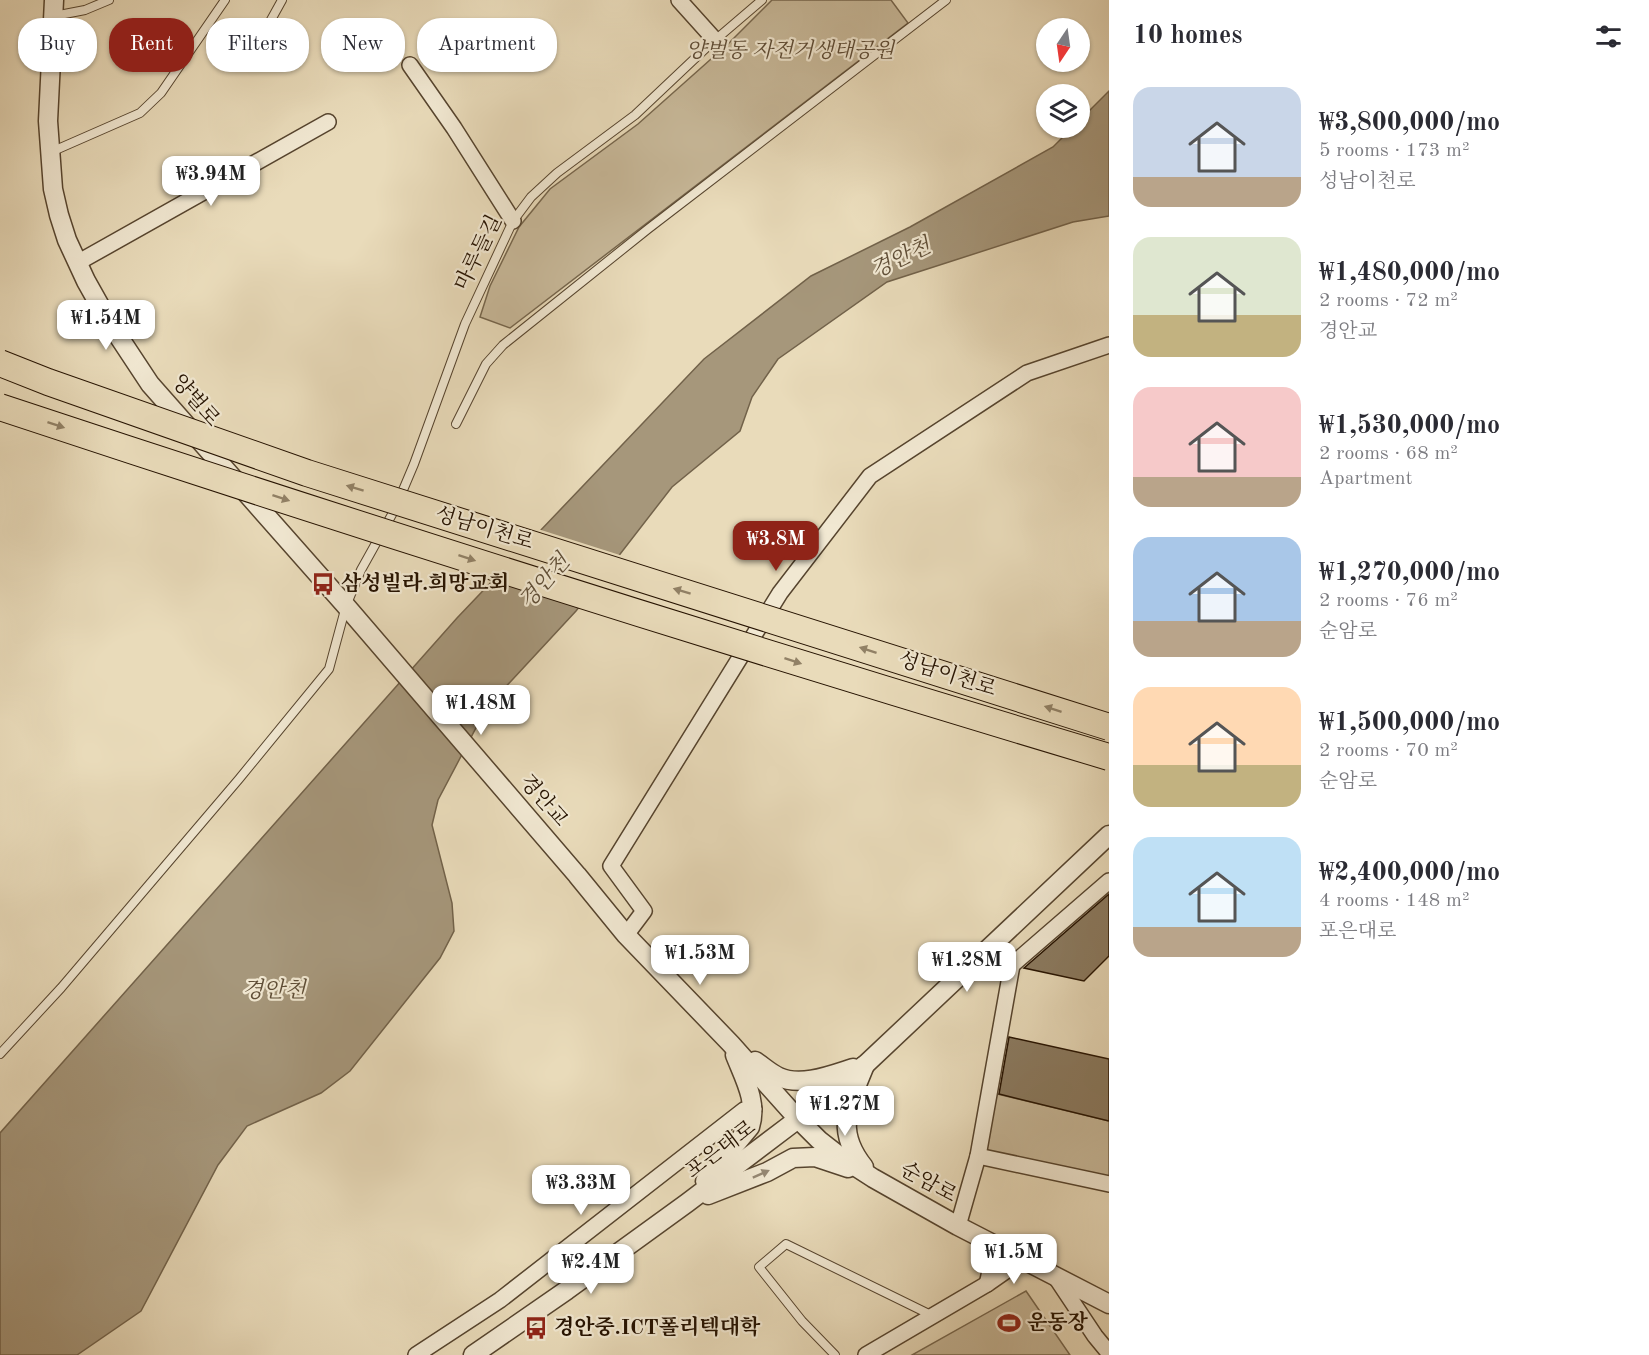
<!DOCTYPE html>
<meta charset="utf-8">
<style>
body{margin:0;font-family:"Old Standard TT","Noto Serif KR",serif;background:#f7f7f7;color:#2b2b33;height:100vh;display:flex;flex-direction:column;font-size:22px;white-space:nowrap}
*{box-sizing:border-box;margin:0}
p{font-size:20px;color:#7c7c81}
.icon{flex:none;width:33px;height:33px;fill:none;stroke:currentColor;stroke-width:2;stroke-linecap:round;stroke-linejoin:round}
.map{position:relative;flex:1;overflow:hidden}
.details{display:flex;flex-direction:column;background:#fff;width:540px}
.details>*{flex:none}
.top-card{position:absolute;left:18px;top:18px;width:570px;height:54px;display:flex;gap:12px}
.needle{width:39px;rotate:193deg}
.controls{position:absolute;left:1036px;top:18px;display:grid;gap:12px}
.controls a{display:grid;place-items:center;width:54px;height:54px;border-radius:50%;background:#fff;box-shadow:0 2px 4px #0004;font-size:30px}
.price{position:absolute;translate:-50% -51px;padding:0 14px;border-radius:12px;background:#fff;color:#222;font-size:20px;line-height:39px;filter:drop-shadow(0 2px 3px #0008)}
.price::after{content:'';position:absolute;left:50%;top:36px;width:18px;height:14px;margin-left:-9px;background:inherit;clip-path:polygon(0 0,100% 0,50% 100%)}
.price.current{background:#8f2418;color:#fff}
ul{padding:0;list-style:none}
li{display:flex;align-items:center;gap:18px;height:150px;padding:0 24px}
li span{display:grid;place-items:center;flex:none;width:168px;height:120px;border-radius:18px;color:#555}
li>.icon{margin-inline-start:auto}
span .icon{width:72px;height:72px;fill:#fffc;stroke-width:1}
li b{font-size:26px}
h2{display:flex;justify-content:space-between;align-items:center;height:72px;padding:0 24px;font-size:26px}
.chip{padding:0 21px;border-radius:24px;background:#fff;box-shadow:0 2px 4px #0004;font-size:21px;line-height:54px}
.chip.current{background:#8f2418;color:#fff}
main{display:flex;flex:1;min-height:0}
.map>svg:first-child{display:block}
</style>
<main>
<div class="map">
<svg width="1109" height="1355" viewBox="0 0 1109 1355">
<rect width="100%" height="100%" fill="#e9dbba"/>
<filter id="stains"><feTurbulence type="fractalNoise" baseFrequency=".00333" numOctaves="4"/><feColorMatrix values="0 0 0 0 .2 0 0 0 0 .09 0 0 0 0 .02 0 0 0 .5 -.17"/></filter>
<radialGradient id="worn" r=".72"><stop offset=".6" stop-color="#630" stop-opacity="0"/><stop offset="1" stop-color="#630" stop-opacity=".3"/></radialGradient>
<!-- green -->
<g fill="#c8b99a" stroke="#76664d" stroke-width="1.5">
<path d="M772,0H891L908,23L510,328L480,317L490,286L519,227L550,189L638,124L729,43Z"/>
<path d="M989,1092L1109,1121V1184L978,1156Z"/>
<path d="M1026,1291L1070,1355H912Z"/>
</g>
<!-- water -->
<path fill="#a6977b" stroke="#72624a" stroke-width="1.5" d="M1109,91V216L1073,222L887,282L778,359L752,397L740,431L672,487L576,611L487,707L438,800L432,825L452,903L454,931L440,958L350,1071L321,1093L247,1126L218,1165L141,1311L77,1355H0V1133L457,618L704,359L811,276L910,227L1053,147L1072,128H1080V120Z"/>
<!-- pier -->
<path fill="#e9dbba" d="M538,529L623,556L585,604L494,575Z"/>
<!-- building -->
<g fill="#8b7b61" stroke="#251200" stroke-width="1.5">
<path d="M1109,894V956L1084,981L1024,968Z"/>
<path d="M1009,1037L1109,1059V1121L999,1094Z"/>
</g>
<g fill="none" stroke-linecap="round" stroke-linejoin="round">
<!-- service casing -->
<g stroke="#56442e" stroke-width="10">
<g id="service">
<path d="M54,16L85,10L109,0"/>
<path d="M246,65L282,0"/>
<path d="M51,152L140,113L161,93L225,0"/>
<path d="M456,424L486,364L503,345L648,229L946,0"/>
<path d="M0,1054L61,988L239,779L329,669L346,606L361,570L395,509L414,464L465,324L513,221L531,197L557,173L635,115L707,47L762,0"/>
<path d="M835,1355L802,1321L759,1267L786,1244L933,1316"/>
</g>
</g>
<!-- minor casing -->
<g stroke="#56442e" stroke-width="18">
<g id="minor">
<path d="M679,0L715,40"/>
<path d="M410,65L454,128L513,221"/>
<path d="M77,263L328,122"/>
<path d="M626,935L644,911L611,866L780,593L870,476L1027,373L1109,345"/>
<path d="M977,959L1012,965L1109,881"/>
<path d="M978,1156L1109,1184"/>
<path d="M958,1226L978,1156L1012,965"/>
<path d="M982,1238C991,1258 993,1262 987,1284"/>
<path d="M1055,1276L1095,1336L1109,1353"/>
<path d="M416,1355L500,1300L744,1110L754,1109"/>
<path d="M866,1355L987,1284L1023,1259"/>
</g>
</g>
<!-- tertiary casing -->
<g stroke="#56442e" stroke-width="21">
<g id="tertiary">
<path d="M54,0L48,121L53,189L59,215L67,240L86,281L109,322L150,384L346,606L577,875L626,935L731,1044L798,1119L819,1140L842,1158L873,1178L958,1226L1109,1304"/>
<path d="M755,1061C763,1066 770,1073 779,1077C801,1087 831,1075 853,1068"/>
<path d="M864,1167C834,1130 849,1105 865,1065"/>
<path d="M705,1181L750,1127C758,1102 744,1078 735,1055"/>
<path d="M708,1195L767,1172L793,1158L815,1157L848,1168"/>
<path d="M473,1355L567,1290L687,1203L798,1119L830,1091L866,1064L1109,835"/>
</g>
</g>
<!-- service -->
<use href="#service" stroke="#f1e8d2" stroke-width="8"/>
<!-- minor -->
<use href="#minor" stroke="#f1e8d2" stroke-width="15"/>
<!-- tertiary -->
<use href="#tertiary" stroke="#f1e8d2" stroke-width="18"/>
<!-- trunk-bridge casing -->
<g stroke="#251200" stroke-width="28" stroke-linecap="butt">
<g id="trunk-bridge">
<path d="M0,363L48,382L307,473L1109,727"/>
<path d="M0,407C368,529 738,646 1109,757"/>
</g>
</g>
<!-- trunk-bridge -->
<use href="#trunk-bridge" stroke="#e9dbba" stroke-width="26"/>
</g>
<!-- one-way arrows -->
<defs><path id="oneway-solid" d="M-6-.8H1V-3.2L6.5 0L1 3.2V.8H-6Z" transform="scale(1.5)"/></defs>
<g fill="#918166">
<use href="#oneway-solid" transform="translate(56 425) rotate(18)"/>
<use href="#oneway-solid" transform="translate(355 488) rotate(-163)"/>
<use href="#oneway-solid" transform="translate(281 498) rotate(18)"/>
<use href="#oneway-solid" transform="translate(467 558) rotate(18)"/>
<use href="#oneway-solid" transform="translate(682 591) rotate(-163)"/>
<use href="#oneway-solid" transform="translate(868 650) rotate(-162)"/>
<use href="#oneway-solid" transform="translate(793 661) rotate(18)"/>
<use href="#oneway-solid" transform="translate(1053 709) rotate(-162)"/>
</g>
<use fill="#958874" href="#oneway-solid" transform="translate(761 1174) rotate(-24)"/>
<!-- icons -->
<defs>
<g id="bus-bare" transform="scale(1.8)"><path d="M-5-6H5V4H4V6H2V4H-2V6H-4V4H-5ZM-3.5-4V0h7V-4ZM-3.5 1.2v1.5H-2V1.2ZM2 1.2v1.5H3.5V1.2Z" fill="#8f2418" stroke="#f1e8d2" stroke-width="2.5" paint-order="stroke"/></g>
<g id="stadium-bare" transform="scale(1.8)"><path d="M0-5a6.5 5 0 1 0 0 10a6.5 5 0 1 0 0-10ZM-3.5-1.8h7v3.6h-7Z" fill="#8f2418" stroke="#f1e8d2" stroke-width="2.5" paint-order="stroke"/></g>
</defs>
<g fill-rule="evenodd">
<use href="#bus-bare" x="323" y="584"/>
<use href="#stadium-bare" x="1009" y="1323"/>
<use href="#bus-bare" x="536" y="1328"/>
</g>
<g text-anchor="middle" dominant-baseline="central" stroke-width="4.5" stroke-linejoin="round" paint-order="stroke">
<!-- park labels -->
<g font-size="21" font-style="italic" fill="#5e4c36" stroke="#f1e8d2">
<text x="790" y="51">양벌동 자전거생태공원</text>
</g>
<!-- street labels -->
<g font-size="21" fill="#251200" stroke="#f1e8d2">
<text transform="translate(479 253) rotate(-64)">마루들길</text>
<text transform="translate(195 401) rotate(49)">양벌로</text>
<text transform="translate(484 529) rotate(17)">성남이천로</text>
<text transform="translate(947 675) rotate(18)">성남이천로</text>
<text transform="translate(543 801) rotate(49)">경안교</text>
<text transform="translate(721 1150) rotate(-37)">포은대로</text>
<text transform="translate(928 1183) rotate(29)">순암로</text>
</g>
<!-- poi labels -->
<g font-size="21" font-weight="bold" fill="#251200" stroke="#f1e8d2" text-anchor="start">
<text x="341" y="584">삼성빌라.희망교회</text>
<text x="1027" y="1323">운동장</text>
<text x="554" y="1328">경안중.ICT폴리텍대학</text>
</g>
<!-- water labels -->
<g font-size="22" font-style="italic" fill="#5f4e37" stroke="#f1e8d2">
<text transform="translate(901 259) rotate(-26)">경안천</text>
<text transform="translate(545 582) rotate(-49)">경안천</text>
<text x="274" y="991">경안천</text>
</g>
</g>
<rect width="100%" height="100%" filter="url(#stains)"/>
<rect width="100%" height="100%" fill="url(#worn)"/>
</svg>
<div class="controls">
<a><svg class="needle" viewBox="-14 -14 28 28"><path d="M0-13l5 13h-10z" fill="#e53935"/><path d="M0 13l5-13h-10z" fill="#7c7c81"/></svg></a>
<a><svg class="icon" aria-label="layers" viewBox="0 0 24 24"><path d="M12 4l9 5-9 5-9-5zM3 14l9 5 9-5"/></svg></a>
</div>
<b class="price" style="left:211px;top:207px">₩3.94M</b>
<b class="price" style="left:106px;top:351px">₩1.54M</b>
<b class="price current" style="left:776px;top:572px">₩3.8M</b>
<b class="price" style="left:481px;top:736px">₩1.48M</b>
<b class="price" style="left:700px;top:986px">₩1.53M</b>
<b class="price" style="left:967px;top:993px">₩1.28M</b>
<b class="price" style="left:845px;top:1137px">₩1.27M</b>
<b class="price" style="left:581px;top:1216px">₩3.33M</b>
<b class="price" style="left:1014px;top:1285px">₩1.5M</b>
<b class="price" style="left:591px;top:1295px">₩2.4M</b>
<div class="top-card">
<a class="chip">Buy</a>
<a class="chip current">Rent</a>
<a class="chip">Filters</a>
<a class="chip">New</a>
<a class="chip">Apartment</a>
</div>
</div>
<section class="details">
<h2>10 homes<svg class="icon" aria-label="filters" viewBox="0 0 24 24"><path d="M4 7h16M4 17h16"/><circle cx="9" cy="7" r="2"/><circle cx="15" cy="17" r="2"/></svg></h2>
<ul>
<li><span style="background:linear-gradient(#c9d6e8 75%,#b9a48a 0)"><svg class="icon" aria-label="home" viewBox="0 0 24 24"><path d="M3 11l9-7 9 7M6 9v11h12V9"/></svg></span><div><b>₩3,800,000/mo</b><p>5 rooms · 173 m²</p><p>성남이천로</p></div></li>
<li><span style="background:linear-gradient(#dfe7d0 65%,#c2b280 0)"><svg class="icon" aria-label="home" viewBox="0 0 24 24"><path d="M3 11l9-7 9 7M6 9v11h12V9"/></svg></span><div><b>₩1,480,000/mo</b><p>2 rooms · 72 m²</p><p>경안교</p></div></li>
<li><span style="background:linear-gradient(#f6c9c9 75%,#b9a48a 0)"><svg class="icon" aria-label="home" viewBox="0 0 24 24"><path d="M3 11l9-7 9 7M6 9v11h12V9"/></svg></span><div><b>₩1,530,000/mo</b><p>2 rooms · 68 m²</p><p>Apartment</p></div></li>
<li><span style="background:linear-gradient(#a9c7e8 70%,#b9a48a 0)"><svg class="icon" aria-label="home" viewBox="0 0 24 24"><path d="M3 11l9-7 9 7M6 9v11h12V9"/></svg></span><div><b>₩1,270,000/mo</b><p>2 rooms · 76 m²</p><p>순암로</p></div></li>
<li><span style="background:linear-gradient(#ffd9b3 65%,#c2b280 0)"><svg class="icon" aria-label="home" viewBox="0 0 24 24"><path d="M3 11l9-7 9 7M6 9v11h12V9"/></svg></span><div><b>₩1,500,000/mo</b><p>2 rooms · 70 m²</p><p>순암로</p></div></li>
<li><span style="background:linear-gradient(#bfe0f5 75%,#b9a48a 0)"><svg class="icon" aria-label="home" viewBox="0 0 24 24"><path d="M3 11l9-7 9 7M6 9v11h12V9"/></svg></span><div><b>₩2,400,000/mo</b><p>4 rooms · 148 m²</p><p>포은대로</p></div></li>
</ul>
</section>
</main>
